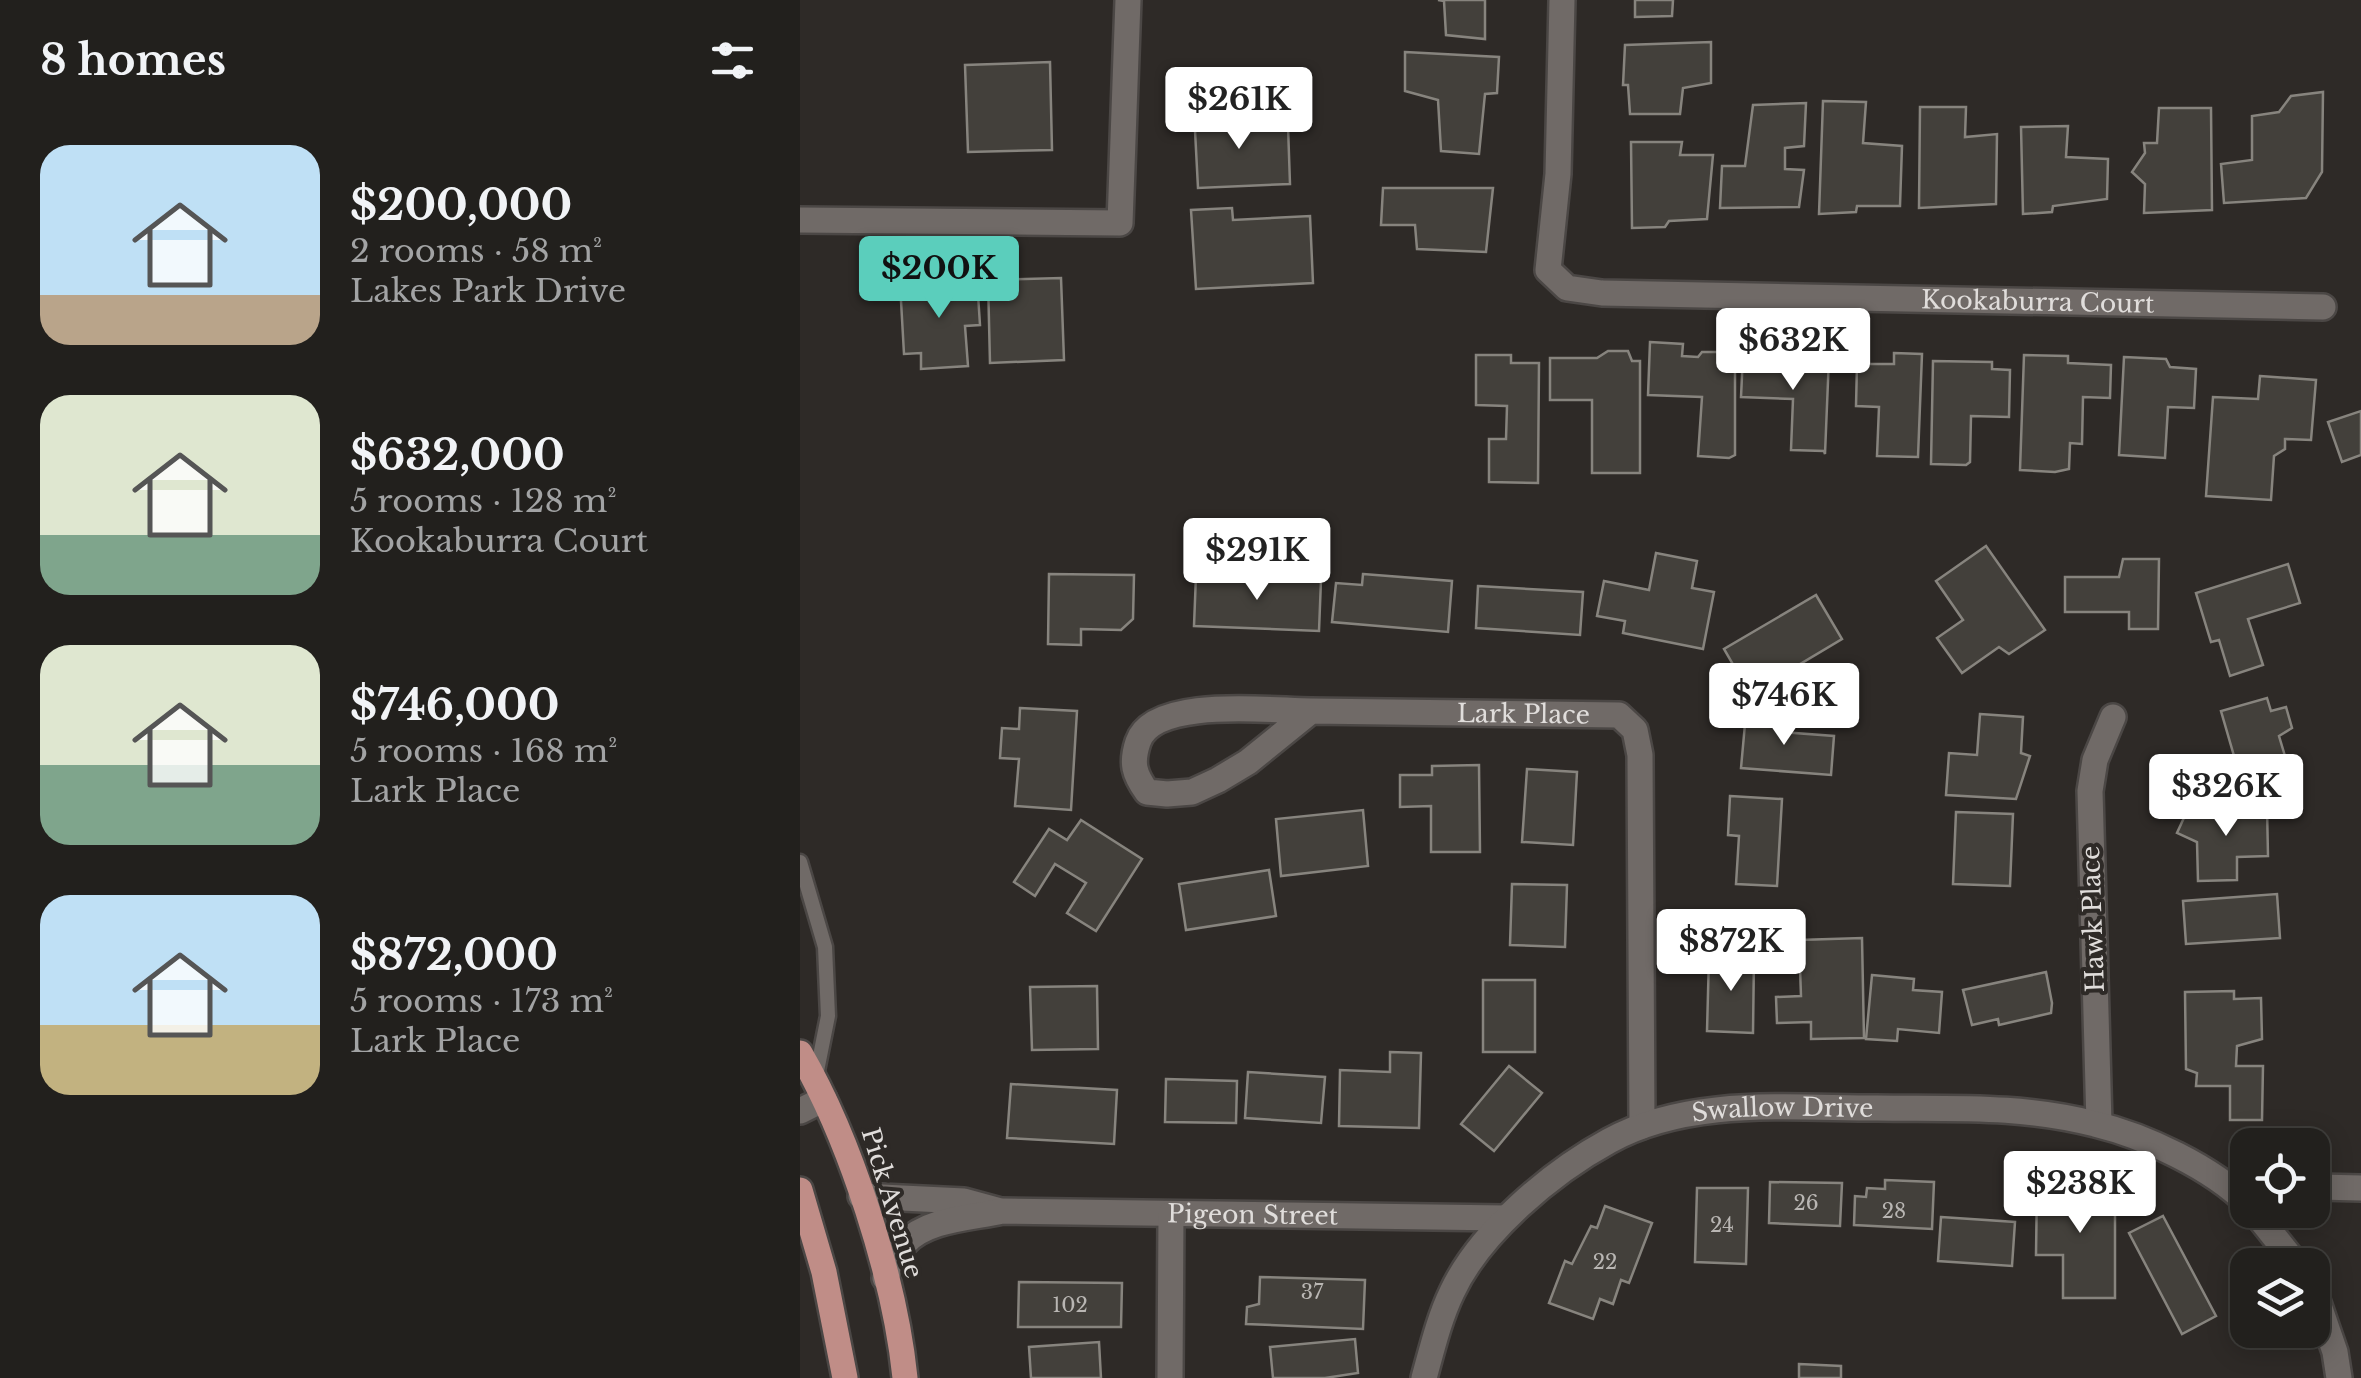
<!DOCTYPE html>
<meta charset="utf-8">
<style>
body{margin:0;font-family:"Libre Baskerville",serif;background:#2e2d2a;color:#f1f3f6;height:100vh;display:flex;flex-direction:column;font-size:38px;white-space:nowrap}
*{box-sizing:border-box;margin:0}
p{font-size:32px;color:#a2a3a4}
.icon{flex:none;width:55px;height:55px;fill:none;stroke:currentColor;stroke-width:2;stroke-linecap:round;stroke-linejoin:round}
.map{position:relative;flex:1;overflow:hidden}
.panel{display:flex;flex-direction:column;background:#22201d;width:800px}
.panel>*{flex:none}
.controls{position:absolute;left:1430px;top:1128px;display:grid;gap:20px}
.controls a{display:grid;place-items:center;width:100px;height:100px;border-radius:20px;background:#22201d;box-shadow:0 5px 25px #0003,0 0 0 2px #3f3e3b;font-size:50px}
.price{position:absolute;translate:-50% -85px;padding:0 22px;border-radius:10px;background:#fff;color:#222;font-size:32px;line-height:65px;filter:drop-shadow(0 2px 5px #0008)}
.price::after{content:'';position:absolute;left:50%;top:60px;width:30px;height:22px;margin-left:-15px;background:inherit;clip-path:polygon(0 0,100% 0,50% 100%)}
.price.selected{background:#5bcebc;color:#111}
ul{padding:0;list-style:none}
li{display:flex;align-items:center;gap:30px;height:250px;padding:0 40px}
li span{display:grid;place-items:center;flex:none;width:280px;height:200px;border-radius:30px;color:#555}
li>.icon{margin-inline-start:auto}
span .icon{width:120px;height:120px;fill:#fffc;stroke-width:1}
li b{font-size:42px}
h2{display:flex;justify-content:space-between;align-items:center;height:120px;padding:0 40px;font-size:42px}
main{display:flex;flex:1;min-height:0}
.map>svg:first-child{display:block}
</style>
<main>
<section class="panel">
<h2>8 homes<svg class="icon" aria-label="filters" viewBox="0 0 24 24"><path d="M4 7h16M4 17h16"/><circle cx="9" cy="7" r="2"/><circle cx="15" cy="17" r="2"/></svg></h2>
<ul>
<li><span style="background:linear-gradient(#bfe0f5 75%,#b9a48a 0)"><svg class="icon" aria-label="home" viewBox="0 0 24 24"><path d="M3 11l9-7 9 7M6 9v11h12V9"/></svg></span><div><b>$200,000</b><p>2 rooms · 58 m²</p><p>Lakes Park Drive</p></div></li>
<li><span style="background:linear-gradient(#dfe7d0 70%,#7fa58c 0)"><svg class="icon" aria-label="home" viewBox="0 0 24 24"><path d="M3 11l9-7 9 7M6 9v11h12V9"/></svg></span><div><b>$632,000</b><p>5 rooms · 128 m²</p><p>Kookaburra Court</p></div></li>
<li><span style="background:linear-gradient(#dfe7d0 60%,#7fa58c 0)"><svg class="icon" aria-label="home" viewBox="0 0 24 24"><path d="M3 11l9-7 9 7M6 9v11h12V9"/></svg></span><div><b>$746,000</b><p>5 rooms · 168 m²</p><p>Lark Place</p></div></li>
<li><span style="background:linear-gradient(#bfe0f5 65%,#c2b280 0)"><svg class="icon" aria-label="home" viewBox="0 0 24 24"><path d="M3 11l9-7 9 7M6 9v11h12V9"/></svg></span><div><b>$872,000</b><p>5 rooms · 173 m²</p><p>Lark Place</p></div></li>
</ul>
</section>
<div class="map">
<svg width="1561" height="1378" viewBox="0 0 1561 1378">
<rect width="100%" height="100%" fill="#2e2a27"/>
<!-- building -->
<g fill="#43403b" stroke="#87847e" stroke-width="2.5">
<path d="M638,0H685V39L646,35L644,1Z"/>
<path d="M835,0H873L872,16L835,17Z"/>
<path d="M911,42V83L883,88L880,114H830L828,85H823L825,45Z"/>
<path d="M605,52L699,57L697,93L685,94L679,154L641,151L638,100L605,91Z"/>
<path d="M250,62L252,150L168,152L165,65Z"/>
<path d="M1523,92L1522,172L1506,198L1424,203L1421,164L1452,160V116L1479,112L1491,96Z"/>
<path d="M1023,101L1066,102L1063,143L1102,146L1100,206H1057L1056,212L1019,214Z"/>
<path d="M1006,103L1004,146L985,148V169L1004,170L999,207L920,208L922,166H945L953,105Z"/>
<path d="M1120,107H1166L1165,137L1197,134L1196,204L1119,208Z"/>
<path d="M1359,108H1411L1412,210L1344,213L1345,184L1332,172L1345,153L1344,143H1357Z"/>
<path d="M432,109L433,128L488,126L490,184L398,188L394,111Z"/>
<path d="M1268,126L1266,157L1308,159L1307,199L1253,206L1252,212L1223,214L1221,127Z"/>
<path d="M831,142H882L880,155H913L907,219L869,221L865,227L832,228Z"/>
<path d="M583,188H693L686,252L617,249L615,225H581Z"/>
<path d="M432,208L433,220L510,216L513,283L396,289L391,210Z"/>
<path d="M261,278L264,360L190,363L188,280Z"/>
<path d="M177,279L180,325L165,326L168,366L121,369V353L104,354L100,283Z"/>
<path d="M850,342L883,344L882,356L898,357L902,352H935V455L929,458L898,456L902,397L848,395Z"/>
<path d="M808,351H828L832,361H840V473H792V400H750V358H797Z"/>
<path d="M1094,353L1122,354L1118,457L1077,456L1079,407L1056,406L1057,364H1094Z"/>
<path d="M676,355H711V363H739L738,483L689,482V439H706L707,406L676,405Z"/>
<path d="M943,355L1029,357L1025,454L1024,451L991,450L993,399L941,397Z"/>
<path d="M1224,355L1268,356V363L1311,365L1310,398L1283,397L1282,444L1270,443L1269,469L1255,472L1220,470Z"/>
<path d="M1324,357L1366,359L1370,367L1396,369L1394,408L1368,407L1365,458L1319,455Z"/>
<path d="M1133,361L1192,362V369L1210,370L1209,417L1171,416L1170,462L1166,465L1131,464Z"/>
<path d="M1460,376L1516,380L1511,440L1485,439V449L1474,456L1471,500L1406,496L1413,397L1458,399Z"/>
<path d="M1561,411V455L1542,462L1528,422Z"/>
<path d="M1186,546L1245,630L1209,654L1199,647L1162,673L1137,638L1163,620L1136,581Z"/>
<path d="M856,553L897,561L892,588L914,592L903,649L823,633L825,621L797,616L804,581L849,590Z"/>
<path d="M1323,559H1359L1358,629H1329V612H1265V577H1319Z"/>
<path d="M1488,564L1500,603L1448,619L1463,665L1430,676L1419,640L1411,642L1396,593Z"/>
<path d="M249,574L334,575L333,619L321,630L281,629V645L248,644Z"/>
<path d="M563,574L652,581L648,632L532,622L536,583L562,585Z"/>
<path d="M396,575L521,580L519,631L394,626Z"/>
<path d="M678,586L783,592L780,635L676,628Z"/>
<path d="M1016,595L1042,639L950,694L924,649Z"/>
<path d="M1467,698L1471,711L1486,707L1492,728L1479,736L1488,766L1441,780L1421,711Z"/>
<path d="M220,708L277,711L271,810L215,806L219,759L200,758L202,728L219,729Z"/>
<path d="M946,713L984,716L982,732L1034,736L1031,775L941,768Z"/>
<path d="M1180,714L1223,717L1221,753L1230,756L1216,799L1146,795L1149,753L1177,755Z"/>
<path d="M679,765L680,852H631V806L600,807V775H632V766Z"/>
<path d="M727,769L777,772L773,845L722,842Z"/>
<path d="M930,796L982,799L977,886L936,884L939,836L928,835Z"/>
<path d="M1467,807L1468,856L1437,857V880L1398,881L1397,842L1377,833L1388,809Z"/>
<path d="M563,810L568,866L481,876L476,819Z"/>
<path d="M1156,812L1213,814L1210,886L1153,884Z"/>
<path d="M281,820L342,859L296,931L267,913L286,883L255,864L235,896L214,882L249,829L267,840Z"/>
<path d="M469,870L476,916L386,930L379,884Z"/>
<path d="M712,884L767,885L765,947L710,945Z"/>
<path d="M1477,894L1480,938L1386,944L1383,901Z"/>
<path d="M1062,938L1064,1038L1011,1039V1022L977,1023L976,997L1001,996L999,940Z"/>
<path d="M909,956L954,957L953,1033L907,1031Z"/>
<path d="M1246,972L1252,1003L1251,1013L1199,1025L1198,1019L1172,1025L1163,990Z"/>
<path d="M1072,975L1114,979L1113,990L1142,992L1139,1033L1098,1029L1097,1041L1066,1039Z"/>
<rect x="683" y="980" width="52" height="72"/>
<path d="M297,986L298,1049L232,1050L230,987Z"/>
<path d="M1434,991V999L1461,998L1462,1039L1437,1046L1436,1066H1463L1462,1120H1430V1086H1396L1397,1073L1386,1069L1385,992Z"/>
<path d="M590,1052L621,1053L619,1128L539,1126L540,1070L590,1072Z"/>
<path d="M709,1066L742,1093L694,1151L661,1124Z"/>
<path d="M448,1072L525,1077L521,1123L445,1118Z"/>
<path d="M366,1079L437,1081L436,1123L365,1122Z"/>
<path d="M211,1084L317,1090L314,1144L207,1138Z"/>
<path d="M1085,1180L1134,1182L1132,1229L1054,1225L1055,1196L1066,1197L1067,1188L1085,1189Z"/>
<path d="M970,1182L1042,1183L1040,1226L969,1223Z"/>
<path d="M1237,1185H1315V1298H1263V1255H1236Z"/>
<path d="M897,1188H948L946,1264L895,1262Z"/>
<path d="M805,1206L852,1223L829,1283L821,1280L813,1304L800,1299L793,1319L749,1303L765,1261L772,1264L791,1226L797,1228Z"/>
<path d="M1363,1216L1416,1316L1382,1334L1329,1233Z"/>
<path d="M1141,1217L1215,1222L1212,1266L1138,1261Z"/>
<path d="M460,1277L565,1280L563,1329L446,1324L447,1307L459,1304Z"/>
<path d="M219,1282L322,1283L321,1327H218Z"/>
<path d="M555,1339L558,1373L525,1378H473L470,1347Z"/>
<path d="M299,1342L301,1378H231L229,1347Z"/>
<path d="M999,1364L1041,1366V1378H999Z"/>
</g>
<g fill="none" stroke-linecap="round" stroke-linejoin="round">
<!-- service casing -->
<g stroke="#4b4745" stroke-width="19">
<path id="service" d="M0,862L25,947L28,1016L16,1076"/>
</g>
<!-- minor casing -->
<g stroke="#4b4745" stroke-width="30">
<g id="minor">
<path id="s1" d="M762,0L758,174L748,270L767,288L802,293L1523,307"/>
<path d="M0,220L320,223L328,0"/>
<path id="s2" d="M511,711C472,711 353,696 338,742C331,763 334,774 347,792L367,794L392,792L418,780L448,762L511,711L819,715L835,730L840,755L842,1126"/>
<path d="M0,1111L24,1099"/>
<path d="M1299,1124L1290,791L1295,760L1313,717"/>
<path d="M1512,1191L1519,1187L1561,1188"/>
<path d="M61,1196L164,1201L197,1210"/>
<path d="M1453,1210L1497,1265"/>
<path id="s3" d="M85,1278C91,1267 96,1252 105,1243C127,1219 171,1218 202,1211L705,1218"/>
<path d="M1512,1285L1535,1352L1539,1378"/>
<path d="M370,1378L371,1214"/>
<path id="s4" d="M624,1378C632,1349 639,1319 652,1292C680,1232 752,1172 809,1141C888,1097 989,1108 1077,1108C1151,1109 1223,1105 1295,1124C1345,1136 1413,1168 1448,1204"/>
</g>
</g>
<!-- primary casing -->
<g stroke="#4b4745" stroke-width="30">
<g id="primary">
<path d="M0,1053C50,1139 95,1278 105,1378"/>
<path d="M0,1190L24,1272L45,1378"/>
</g>
</g>
<!-- service -->
<use href="#service" stroke="#706a67" stroke-width="14"/>
<!-- minor -->
<use href="#minor" stroke="#706a67" stroke-width="25"/>
<!-- primary -->
<use href="#primary" stroke="#c08d87" stroke-width="25"/>
</g>
<g text-anchor="middle" dominant-baseline="central" stroke-width="8" stroke-linejoin="round" paint-order="stroke">
<!-- number labels -->
<g font-size="20" fill="#b9b6b3">
<text x="1006" y="1203">26</text>
<text x="1094" y="1211">28</text>
<text x="922" y="1225">24</text>
<text x="805" y="1262">22</text>
<text x="512" y="1292">37</text>
<text x="270" y="1305">102</text>
</g>
<!-- street labels -->
<g font-size="25" fill="#e0dddb" stroke="#2e2a27">
<text stroke="none"><textPath href="#s1" startOffset="768">Kookaburra Court</textPath></text>
<text stroke="none"><textPath href="#s2" startOffset="640">Lark Place</textPath></text>
<text transform="translate(1293 919) rotate(-92)">Hawk Place</text>
<text stroke="none"><textPath href="#s4" startOffset="490">Swallow Drive</textPath></text>
<text transform="translate(92 1203) rotate(73)">Pick Avenue</text>
<text stroke="none"><textPath href="#s3" startOffset="395">Pigeon Street</textPath></text>
</g>
</g>
</svg>
<div class="controls">
<a><svg class="icon" aria-label="locate" viewBox="0 0 24 24"><circle cx="12" cy="12" r="6"/><path d="M12 2v4M12 18v4M2 12h4M18 12h4"/></svg></a>
<a><svg class="icon" aria-label="layers" viewBox="0 0 24 24"><path d="M12 4l9 5-9 5-9-5zM3 14l9 5 9-5"/></svg></a>
</div>
<b class="price" style="left:439px;top:152px">$261K</b>
<b class="price selected" style="left:139px;top:321px">$200K</b>
<b class="price" style="left:993px;top:393px">$632K</b>
<b class="price" style="left:457px;top:603px">$291K</b>
<b class="price" style="left:984px;top:748px">$746K</b>
<b class="price" style="left:1426px;top:839px">$326K</b>
<b class="price" style="left:931px;top:994px">$872K</b>
<b class="price" style="left:1280px;top:1236px">$238K</b>
</div>
</main>
